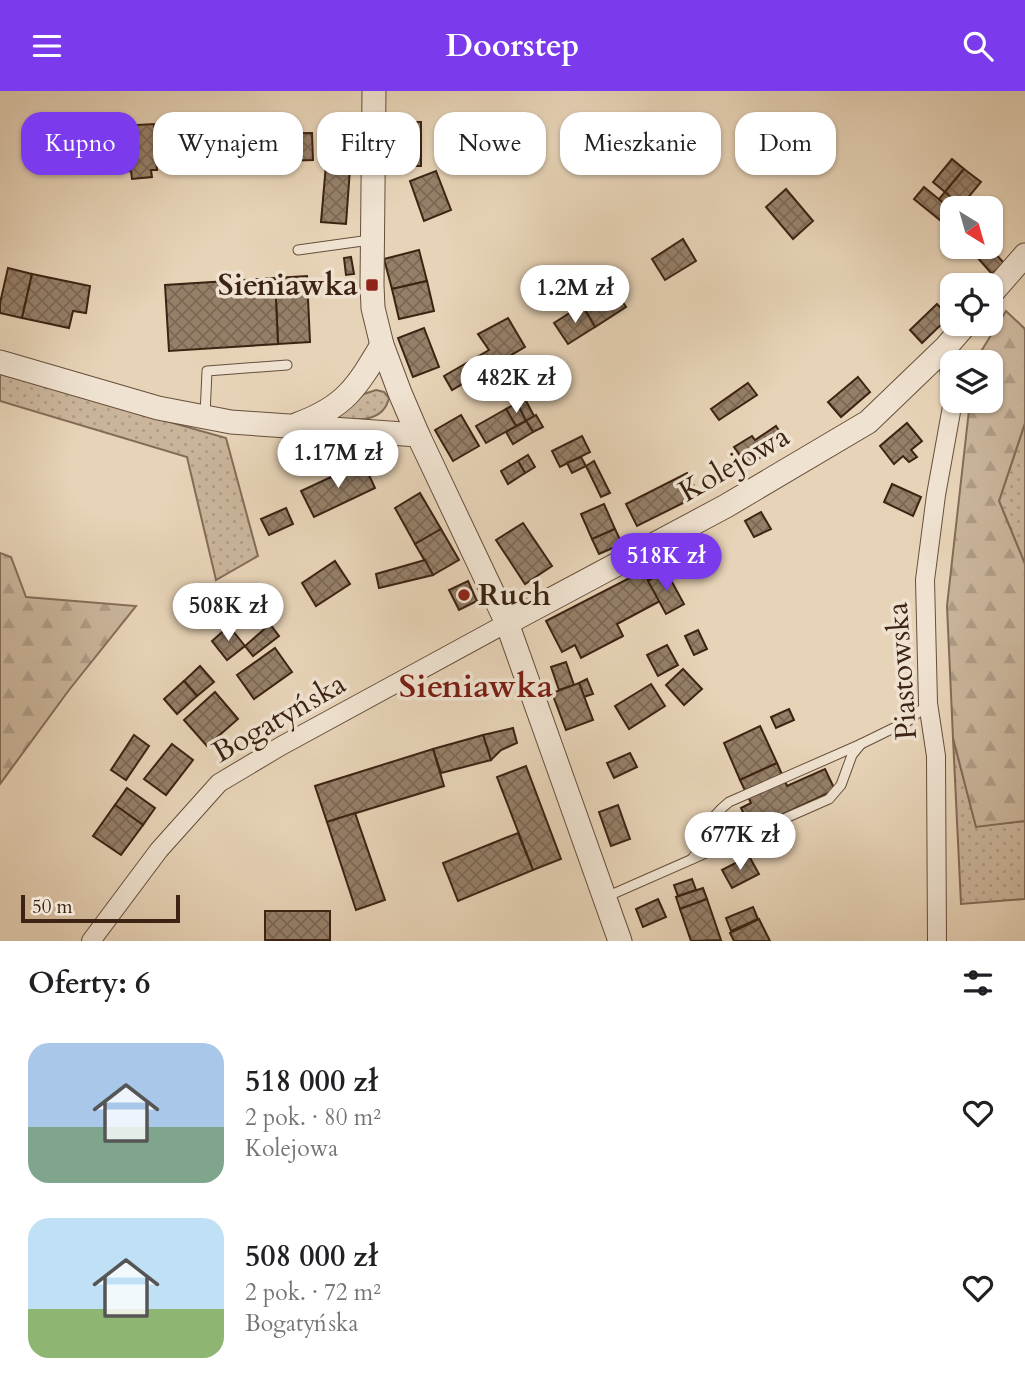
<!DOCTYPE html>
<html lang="pl">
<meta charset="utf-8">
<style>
body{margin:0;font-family:Cardo,serif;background:#f2f2f2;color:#202124;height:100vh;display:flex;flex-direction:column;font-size:26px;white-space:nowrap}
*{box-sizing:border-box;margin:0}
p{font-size:23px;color:#757577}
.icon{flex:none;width:38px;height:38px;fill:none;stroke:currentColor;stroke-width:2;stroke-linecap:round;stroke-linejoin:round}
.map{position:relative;height:850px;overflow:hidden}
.drawer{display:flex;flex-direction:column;background:#fff;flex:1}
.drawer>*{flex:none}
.top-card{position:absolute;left:21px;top:21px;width:984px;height:63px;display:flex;gap:14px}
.needle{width:46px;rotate:143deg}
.controls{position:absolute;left:940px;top:105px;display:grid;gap:14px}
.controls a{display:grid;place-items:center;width:63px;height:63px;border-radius:14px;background:#fff;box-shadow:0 2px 5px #0004;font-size:35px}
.scale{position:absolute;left:21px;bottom:18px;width:159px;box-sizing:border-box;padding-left:7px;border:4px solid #3c2313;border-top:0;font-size:19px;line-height:24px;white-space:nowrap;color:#3c2313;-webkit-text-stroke:5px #efe2d0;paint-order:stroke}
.price{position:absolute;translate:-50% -60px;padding:0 16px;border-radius:24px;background:#fff;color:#222;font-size:23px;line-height:46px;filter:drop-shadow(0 2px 4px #0008)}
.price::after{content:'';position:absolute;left:50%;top:42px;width:21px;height:16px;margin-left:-10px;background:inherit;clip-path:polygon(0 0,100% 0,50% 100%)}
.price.on{background:#7c3aed;color:#fff}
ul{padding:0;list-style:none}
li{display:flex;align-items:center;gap:21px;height:175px;padding:0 28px}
li span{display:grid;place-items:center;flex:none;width:196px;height:140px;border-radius:21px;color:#555}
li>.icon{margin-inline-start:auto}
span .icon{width:84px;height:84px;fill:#fffc;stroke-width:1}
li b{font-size:30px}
h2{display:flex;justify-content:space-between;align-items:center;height:84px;padding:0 28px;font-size:30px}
.tag{padding:0 24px;border-radius:21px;background:#fff;box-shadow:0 2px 5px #0004;font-size:24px;line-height:63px}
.tag.on{background:#7c3aed;color:#fff}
header{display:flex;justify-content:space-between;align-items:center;height:91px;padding:0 28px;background:#7c3aed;color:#fff;font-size:32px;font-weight:800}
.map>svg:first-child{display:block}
</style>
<header><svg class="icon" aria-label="menu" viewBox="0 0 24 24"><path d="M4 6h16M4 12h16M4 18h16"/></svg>Doorstep<svg class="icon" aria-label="search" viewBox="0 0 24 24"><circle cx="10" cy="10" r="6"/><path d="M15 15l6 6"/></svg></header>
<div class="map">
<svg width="1025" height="850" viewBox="0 0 1025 850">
<defs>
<pattern id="grass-dots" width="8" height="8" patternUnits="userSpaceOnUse" patternTransform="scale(1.75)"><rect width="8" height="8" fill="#cab59b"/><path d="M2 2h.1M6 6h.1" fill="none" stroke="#ae9b85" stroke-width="1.8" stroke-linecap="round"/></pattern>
<pattern id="forest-firs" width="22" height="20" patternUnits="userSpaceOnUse" patternTransform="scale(1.75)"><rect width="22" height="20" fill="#cab59b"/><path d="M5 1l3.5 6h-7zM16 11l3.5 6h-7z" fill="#ae9b85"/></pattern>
<pattern id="building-cross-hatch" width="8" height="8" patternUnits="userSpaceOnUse" patternTransform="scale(1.75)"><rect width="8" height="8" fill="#957f68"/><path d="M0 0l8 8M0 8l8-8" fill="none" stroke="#7b6854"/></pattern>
</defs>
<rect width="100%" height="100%" fill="#e7d3b7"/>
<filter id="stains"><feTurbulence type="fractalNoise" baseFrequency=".00286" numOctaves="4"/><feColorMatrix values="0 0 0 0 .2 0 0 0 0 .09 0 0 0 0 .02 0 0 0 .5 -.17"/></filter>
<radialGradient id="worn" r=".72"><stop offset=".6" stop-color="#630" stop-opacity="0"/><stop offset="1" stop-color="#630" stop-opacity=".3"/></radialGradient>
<!-- grass -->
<g fill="url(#grass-dots)" stroke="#836c57" stroke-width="2">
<path d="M0,283L226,347L258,465L216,489L187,366L0,310Z"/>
<path d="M376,299L384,301L389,307C383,333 354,329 333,328L361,304Z"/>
<path d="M1025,332V473L999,410Z"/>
<path d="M953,647L976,735L1025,730V808L961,813Z"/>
</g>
<!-- forest -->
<g fill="url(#forest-firs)" stroke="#836c57" stroke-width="2">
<path d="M1006,220L1025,238V332L999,410L1025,473V730L976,736L953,647L947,515L970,310H990V271L975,270Z"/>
<path d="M0,462L11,466L26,506L136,515L69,599L0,693Z"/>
</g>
<!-- building -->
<g fill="url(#building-cross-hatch)" stroke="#3c2313" stroke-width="2">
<path d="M213,30L214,44L202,45L201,31Z"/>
<rect x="393" y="31" width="28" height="44"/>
<path d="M154,33L157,79H151L152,86L132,88L131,80L123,81L120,35Z"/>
<path d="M312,42L313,69L245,71V43Z"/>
<path d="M217,44L218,74L203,75L202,45Z"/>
<path d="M327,62L351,64L346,133L321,131Z"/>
<path d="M952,68L964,78L945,101L933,91Z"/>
<path d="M964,78L981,91L961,115L945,101Z"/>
<path d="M436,80L451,119L424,130L410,90Z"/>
<path d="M924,96L952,119V126L946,134L914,108Z"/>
<path d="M786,98L813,130L793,148L766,116Z"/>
<path d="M945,101L961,115L959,117H952V119L939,108Z"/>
<path d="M990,118L1002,131L991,158L1004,172L992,183L968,156H990Z"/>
<path d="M683,148L696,170L665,189L652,168Z"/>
<path d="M419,159L427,190L392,198L384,168Z"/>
<path d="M351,166L354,183L346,184L344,167Z"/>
<path d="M8,177L32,183L22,227L0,222V212Z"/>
<path d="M32,183L90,195L86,222L73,220L69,237L22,227Z"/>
<path d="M307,185L310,251L278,253L275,187Z"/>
<path d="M275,187L278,253L169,260L165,194Z"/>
<path d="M427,190L434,220L399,228L392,198Z"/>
<path d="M612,195L626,216L595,236L582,214Z"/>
<path d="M937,213L949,226L922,252L910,239Z"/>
<path d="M582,214L595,236L568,253L554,232Z"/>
<path d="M508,227L525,256L452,299L444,285L489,259L478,243Z"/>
<path d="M424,237L439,276L413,286L398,247Z"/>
<path d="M858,286L870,301L841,326L828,311Z"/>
<path d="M541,290L547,302L531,309L526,297Z"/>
<path d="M748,292L757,304L719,329L711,318Z"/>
<path d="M525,308L534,325L526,330L517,312Z"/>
<path d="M517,312L526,330L516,335L506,318Z"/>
<path d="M506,318L516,335L486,352L476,335Z"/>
<path d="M461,324L479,355L453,370L435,339Z"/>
<path d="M536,324L543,336L533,341L526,330Z"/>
<path d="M526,330L533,341L513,353L506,341Z"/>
<path d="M907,332L922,350L911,359L917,366L909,371L903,365L894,373L880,355Z"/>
<path d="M776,335L786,350L747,375L734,356L752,345L755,349Z"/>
<path d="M582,345L590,361L560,376L552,360Z"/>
<path d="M528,364L535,376L525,382L518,370Z"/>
<path d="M581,366L586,375L572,382L567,372Z"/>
<path d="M518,370L525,382L508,393L501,380Z"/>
<path d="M594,370L610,402L601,406L586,375Z"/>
<path d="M363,371L375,397L314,426L301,400Z"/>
<path d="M687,382L699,404L637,435L626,413Z"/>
<path d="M892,393L921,406L913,425L884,411Z"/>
<path d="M420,402L441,438L415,453L395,417Z"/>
<path d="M604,413L615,438L592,448L581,423Z"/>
<path d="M286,417L293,433L269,444L261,428Z"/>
<path d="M761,421L771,438L754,446L745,430Z"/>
<path d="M523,432L552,475L525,493L496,449Z"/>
<path d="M441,438L459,469L433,484L415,453Z"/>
<path d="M615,438L622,453L599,463L592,448Z"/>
<path d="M425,469L433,484L379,497L376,483Z"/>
<path d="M335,470L350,493L316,515L302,492Z"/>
<path d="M643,480L660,510L617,533L623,545L581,567L575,554L562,561L546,530Z"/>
<path d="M666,480L684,513L666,523L648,490Z"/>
<path d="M468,490L477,510L459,519L449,499Z"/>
<path d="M270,533L279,545L253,565L245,555Z"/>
<path d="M229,535L245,555L227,569L212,550Z"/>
<path d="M698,539L707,558L694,564L685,545Z"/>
<path d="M667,554L678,574L658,585L647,564Z"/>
<path d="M275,557L292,581L254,608L237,584Z"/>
<path d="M566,571L574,594L559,599L551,576Z"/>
<path d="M200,575L214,591L197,605L184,590Z"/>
<path d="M683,578L702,598L684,614L666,594Z"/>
<path d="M587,588L593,603L584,606L579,592Z"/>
<path d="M184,590L197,605L177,623L164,608Z"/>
<path d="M579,592L593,629L566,639L552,602Z"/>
<path d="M651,593L665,615L629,638L615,615Z"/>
<path d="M215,601L238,628L207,655L184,629Z"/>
<path d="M789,618L794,629L776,637L771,626Z"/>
<path d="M760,635L777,672L740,689L724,652Z"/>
<path d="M513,637L517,652L501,659L491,669L483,644Z"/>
<path d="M134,644L149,655L126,689L111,679Z"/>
<path d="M483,644L491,669L441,682L433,658Z"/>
<path d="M172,653L193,669L166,704L144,688Z"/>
<path d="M433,658L444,695L327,731L315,695Z"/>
<path d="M630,662L637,676L614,687L607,672Z"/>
<path d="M777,672L787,695L825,678L835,699L751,738L741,717L751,712L740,689Z"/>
<path d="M526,675L561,768L533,779L497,686Z"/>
<path d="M127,697L155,717L143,734L115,714Z"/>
<path d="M115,714L143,734L121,764L93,745Z"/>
<path d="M618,714L630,748L611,755L599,721Z"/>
<path d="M355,722L385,809L356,819L327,731Z"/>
<path d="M518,742L533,779L458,810L443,772Z"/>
<path d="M749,765L759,783L732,797L722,779Z"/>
<path d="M692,788L696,799L678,805L674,794Z"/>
<path d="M703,797L707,808L680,818L676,806Z"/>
<path d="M658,808L666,826L643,836L636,818Z"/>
<path d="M707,808L721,849L691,850L680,818Z"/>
<path d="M753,816L758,828L731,840L726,827Z"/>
<rect x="265" y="820" width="65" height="29"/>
<path d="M759,828L770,850H734L730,842Z"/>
</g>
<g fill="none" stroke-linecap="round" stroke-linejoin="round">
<!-- service casing -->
<g stroke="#674f3c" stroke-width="11">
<g id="service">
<path d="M298,159L370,149"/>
<path d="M205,324L207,280L287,274"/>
<path d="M692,768C702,756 702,750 707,737C712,726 719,719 729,711L861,653L908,630L927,614"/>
<path d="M606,806L829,708L841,694L852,664L861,653"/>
</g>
</g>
<!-- minor casing -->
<g stroke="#674f3c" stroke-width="20">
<g id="minor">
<path d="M946,256L952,298"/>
<path d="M91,850L159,759L219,692L281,655L507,532"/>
<path d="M937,850L936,665L928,612L925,489L936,404L953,310"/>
</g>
</g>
<!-- tertiary casing -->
<g stroke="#674f3c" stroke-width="25">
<g id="tertiary">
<path d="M374,0L372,194L373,217L382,254L400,302L418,344L507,532L620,850"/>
<path d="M990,204L1025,164"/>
<path d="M0,271L158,317L231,331L418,344"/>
<path d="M298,333C345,316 357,296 382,254"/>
<path d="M507,532L726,415L868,331L946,256L966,233"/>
</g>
</g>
<!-- service -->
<use href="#service" stroke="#efe2d0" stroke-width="9"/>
<!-- minor -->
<use href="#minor" stroke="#efe2d0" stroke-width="18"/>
<!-- tertiary -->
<use href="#tertiary" stroke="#efe2d0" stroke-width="23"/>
</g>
<!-- markers -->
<g fill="#8f2418" stroke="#efe2d0" stroke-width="2.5">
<rect x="365" y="187" width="14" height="14" rx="3.5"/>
<circle cx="464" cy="504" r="7"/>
</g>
<g text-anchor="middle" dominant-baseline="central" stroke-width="7" stroke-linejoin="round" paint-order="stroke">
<!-- poi labels -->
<g font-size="30" font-weight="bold" fill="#3c2313" stroke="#efe2d0" text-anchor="end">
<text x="358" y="194">Sieniawka</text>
<text x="478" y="504" text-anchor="start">Ruch</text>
</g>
<!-- street labels -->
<g font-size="30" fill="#3c2313" stroke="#efe2d0">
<text transform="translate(734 373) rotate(-30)">Kolejowa</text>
<text transform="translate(902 580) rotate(-94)">Piastowska</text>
<text transform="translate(279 627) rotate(-30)">Bogatyńska</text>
</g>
<!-- quarter labels -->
<g font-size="33" font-weight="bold" fill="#7a1f14" stroke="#efe2d0">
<text x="476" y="595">Sieniawka</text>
</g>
</g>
<rect width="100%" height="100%" filter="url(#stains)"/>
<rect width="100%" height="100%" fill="url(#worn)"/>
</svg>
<div class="controls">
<a><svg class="needle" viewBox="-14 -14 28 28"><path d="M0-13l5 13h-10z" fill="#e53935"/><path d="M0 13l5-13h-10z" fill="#757577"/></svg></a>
<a><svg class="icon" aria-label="locate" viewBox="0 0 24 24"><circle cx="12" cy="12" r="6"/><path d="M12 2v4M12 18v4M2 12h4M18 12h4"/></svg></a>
<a><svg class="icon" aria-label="layers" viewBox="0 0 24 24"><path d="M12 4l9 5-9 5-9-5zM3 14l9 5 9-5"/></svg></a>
</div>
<div class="scale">50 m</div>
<b class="price" style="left:575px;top:234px">1.2M zł</b>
<b class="price" style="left:516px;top:324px">482K zł</b>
<b class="price" style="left:338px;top:399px">1.17M zł</b>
<b class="price on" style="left:666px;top:502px">518K zł</b>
<b class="price" style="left:228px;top:552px">508K zł</b>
<b class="price" style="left:740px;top:781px">677K zł</b>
<div class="top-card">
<a class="tag on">Kupno</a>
<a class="tag">Wynajem</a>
<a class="tag">Filtry</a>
<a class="tag">Nowe</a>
<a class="tag">Mieszkanie</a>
<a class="tag">Dom</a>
</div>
</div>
<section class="drawer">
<h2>Oferty: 6<svg class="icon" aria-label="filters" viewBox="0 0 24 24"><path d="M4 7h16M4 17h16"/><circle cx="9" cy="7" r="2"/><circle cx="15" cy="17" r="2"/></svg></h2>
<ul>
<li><span style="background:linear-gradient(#a9c7e8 60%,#7fa58c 0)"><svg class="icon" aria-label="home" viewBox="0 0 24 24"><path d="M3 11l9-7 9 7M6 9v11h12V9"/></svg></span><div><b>518 000 zł</b><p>2 pok. · 80 m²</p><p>Kolejowa</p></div><svg class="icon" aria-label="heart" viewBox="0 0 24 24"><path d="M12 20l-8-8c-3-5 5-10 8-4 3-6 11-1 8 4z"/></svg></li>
<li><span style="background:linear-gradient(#bfe0f5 65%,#8fb573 0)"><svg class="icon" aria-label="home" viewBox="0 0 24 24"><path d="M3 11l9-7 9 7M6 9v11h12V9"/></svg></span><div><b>508 000 zł</b><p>2 pok. · 72 m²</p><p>Bogatyńska</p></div><svg class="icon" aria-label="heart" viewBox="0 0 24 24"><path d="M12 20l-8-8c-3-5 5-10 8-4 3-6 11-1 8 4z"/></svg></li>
</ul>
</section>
